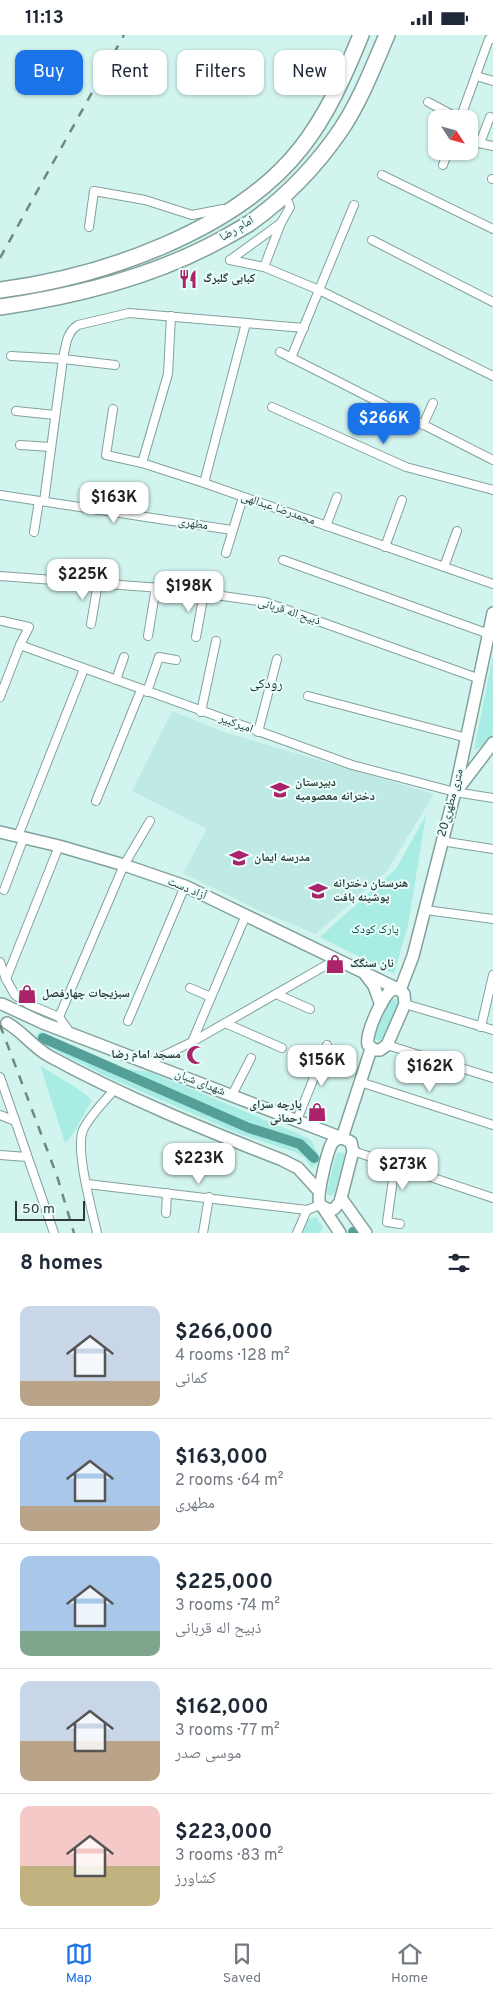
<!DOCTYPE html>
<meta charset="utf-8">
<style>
body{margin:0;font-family:Overpass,"Noto Naskh Arabic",sans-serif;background:#f6f6f7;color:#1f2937;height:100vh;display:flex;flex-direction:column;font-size:19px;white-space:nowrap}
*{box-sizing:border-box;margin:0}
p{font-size:16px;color:#747a83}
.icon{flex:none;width:28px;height:28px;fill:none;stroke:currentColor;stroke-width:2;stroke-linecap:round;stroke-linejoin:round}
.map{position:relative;height:1198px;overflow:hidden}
.sheet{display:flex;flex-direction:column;background:#fff;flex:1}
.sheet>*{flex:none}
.banner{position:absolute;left:15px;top:15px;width:464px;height:45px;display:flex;gap:10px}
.needle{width:32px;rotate:126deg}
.buttons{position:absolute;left:428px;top:75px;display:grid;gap:10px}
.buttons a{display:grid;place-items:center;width:50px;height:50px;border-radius:10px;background:#fff;box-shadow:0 1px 4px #0004;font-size:25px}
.scale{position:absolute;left:15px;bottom:12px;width:70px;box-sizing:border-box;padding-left:5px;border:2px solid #2c3937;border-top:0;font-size:14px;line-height:18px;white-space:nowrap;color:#2c3937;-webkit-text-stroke:4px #eafefb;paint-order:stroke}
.price{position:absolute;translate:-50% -42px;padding:0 11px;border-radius:10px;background:#fff;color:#222;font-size:16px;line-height:32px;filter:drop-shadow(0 1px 2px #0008)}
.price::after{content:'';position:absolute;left:50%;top:30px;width:15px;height:11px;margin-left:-8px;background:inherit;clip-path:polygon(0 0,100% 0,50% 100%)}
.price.active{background:#1a73e8;color:#fff}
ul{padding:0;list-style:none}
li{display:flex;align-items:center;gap:15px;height:125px;padding:0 20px}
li+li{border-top:1px solid #e0e1e3}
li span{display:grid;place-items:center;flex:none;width:140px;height:100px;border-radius:10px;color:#555}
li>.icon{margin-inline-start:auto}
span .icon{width:60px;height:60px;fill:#fffc;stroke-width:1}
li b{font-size:21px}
h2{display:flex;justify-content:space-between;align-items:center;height:60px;padding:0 20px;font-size:21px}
.tag{padding:0 18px;border-radius:10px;background:#fff;box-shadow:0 1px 4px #0004;font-size:18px;line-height:45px}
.tag.active{background:#1a73e8;color:#fff}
.status{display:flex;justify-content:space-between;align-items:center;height:35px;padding:0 25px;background:#fff;direction:ltr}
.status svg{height:14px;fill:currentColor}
.dock{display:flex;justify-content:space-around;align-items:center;height:70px;border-top:1px solid #e0e1e3;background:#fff;font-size:14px;color:#747a83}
.dock a{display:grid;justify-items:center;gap:2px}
.dock .active{color:#1a73e8}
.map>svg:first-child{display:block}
</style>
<div class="status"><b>11:13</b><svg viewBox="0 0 49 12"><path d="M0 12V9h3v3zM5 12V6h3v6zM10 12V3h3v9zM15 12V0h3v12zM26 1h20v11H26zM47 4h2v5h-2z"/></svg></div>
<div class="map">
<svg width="493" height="1198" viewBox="0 0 493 1198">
<rect width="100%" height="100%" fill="#d2f4ef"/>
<!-- built -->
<path fill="#bfe9e4" d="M172,676L227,698L434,759L387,836L316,899L260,876L183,838L207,794L132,756Z"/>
<!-- green -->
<g fill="#a8ece3">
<path d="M493,620V699L485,710L474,715Z"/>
<path d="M426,780L408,890L394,939L320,902L396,834Z"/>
<path d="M392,964H397C401,972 386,1005 378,1006L374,1003V998L388,967Z"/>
<path d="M40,996L127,1034L150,1037L299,1099L311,1105L321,1125L312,1133L304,1122L295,1117L240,1099L110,1043L43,1009L35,1003Z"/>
<path d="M40,1030C52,1039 87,1057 92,1066C84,1077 73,1103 65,1108Z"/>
<path d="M338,1117L344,1118V1122L335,1157L331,1161L327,1159V1155L336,1120Z"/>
<path d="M316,1182L323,1192L320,1198H300L306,1185Z"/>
</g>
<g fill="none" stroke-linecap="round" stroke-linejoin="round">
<!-- canal -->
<g stroke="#549f97" stroke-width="10">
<path d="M43,1003L249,1093L300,1109L314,1123"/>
<path d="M353,1197L354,1198"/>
</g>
<!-- street casing -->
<g stroke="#82a19d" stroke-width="10">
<g id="street">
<path d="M476,41L493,46"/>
<path d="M428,67L460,84L489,4H493"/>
<path d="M469,106L493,111"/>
<path d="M480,108L490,82"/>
<path d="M443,130L448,116"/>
<path d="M382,140L493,194"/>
<path d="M492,144H493"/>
<path d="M89,192L94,156L145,165L192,180L223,174"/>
<path d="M372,205L493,267"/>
<path d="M230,225L264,232L319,255L493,341"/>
<path d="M230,225L281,188"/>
<path d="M264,232L281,188L290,172L285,160"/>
<path d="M280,317L493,425"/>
<path d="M11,321L63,324L115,330"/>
<path d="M291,323L354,170"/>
<path d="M272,372L406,432L493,455"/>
<path d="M113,374L106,420L142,428L204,448L493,549"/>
<path d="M16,376L55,380"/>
<path d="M423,390L433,368"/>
<path d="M20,410L51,412"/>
<path d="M142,428L168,339L171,281"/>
<path d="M204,448L246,288"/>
<path d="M0,460L232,495"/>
<path d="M44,466L63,324C66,310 66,298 78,290L129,278L304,293"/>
<path d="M326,491L337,462"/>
<path d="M34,497L39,466"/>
<path d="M385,512L402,465"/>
<path d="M226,518L243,462"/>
<path d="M283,525L489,599"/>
<path d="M444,532L457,496"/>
<path d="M0,541L174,554L265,567L480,644"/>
<path d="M91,589L98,548"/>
<path d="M148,601L156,552"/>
<path d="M196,602L204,558"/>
<path d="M20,610L352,730L455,757L493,763"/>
<path d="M116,645L124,622"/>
<path d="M147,657L159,622L176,625"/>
<path d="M308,661L467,703"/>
<path d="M0,662L20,610L29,592L2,586"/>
<path d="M201,677L216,606"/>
<path d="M258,697L277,624"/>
<path d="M96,766L141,655"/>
<path d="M18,801L84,634"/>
<path d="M441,806L493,814"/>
<path d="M4,855L24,802"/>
<path d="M426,875L493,884"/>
<path d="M0,927L6,944L15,960L28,969L59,982L71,999"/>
<path d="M6,944L59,811"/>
<path d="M190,953L211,962"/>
<path d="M276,959L310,974"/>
<path d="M405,969L493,995"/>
<path d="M59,982L124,830L150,786"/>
<path d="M128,986L185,851"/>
<path d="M225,988L282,1013"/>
<path d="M481,992L493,940"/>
<path d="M192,1007L246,880"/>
<path d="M387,1010L493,1043"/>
<path d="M148,1028L192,1007L337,924"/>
<path d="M0,1042L54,1198"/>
<path d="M360,1047L493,1090"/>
<path d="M232,1060L251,1023"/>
<path d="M0,1080L15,1086"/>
<path d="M297,1085L327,1010"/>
<path d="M353,1116L493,1163"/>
<path d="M0,1120L27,1122"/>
<path d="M395,1130L387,1187L400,1189"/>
<path d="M87,1149L307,1175"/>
<path d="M166,1178L167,1158"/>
<path d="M97,1198C92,1175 75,1115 83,1095C90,1080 104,1067 114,1055"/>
<path d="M203,1198L209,1162"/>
<path d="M297,1198L307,1175L320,1170"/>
</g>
</g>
<!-- secondary casing -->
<g stroke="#82a19d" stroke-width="14">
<g id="secondary">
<path d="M458,754L493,708"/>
<path d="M0,797L59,811L124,830L185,851L400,955L413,921L455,757L493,578"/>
<path d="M365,939L374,951L381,970"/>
<path d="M393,954L400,955L404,959L405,969L387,1010L380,1015H375L368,1010C365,999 383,959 393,954Z"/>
<path d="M2,969L43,988L342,1103L371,1014"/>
<path d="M7,988C23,997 33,1012 49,1021C124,1062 203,1094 282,1125L298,1133L319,1156"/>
<path d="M342,1103L351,1107L353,1116L340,1167L334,1174L329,1175L320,1170C316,1162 327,1117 332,1108C335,1105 338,1103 342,1103Z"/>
<path d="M341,1163L366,1198"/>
<path d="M324,1174L340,1198"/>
</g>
</g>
<!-- highway casing -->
<g stroke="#82a19d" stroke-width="18">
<g id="highway">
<path d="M0,255C102,242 236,196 301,113C328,79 345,39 361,0"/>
<path d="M0,272C77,261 156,241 224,203C233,198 242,193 250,188C285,163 316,131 340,96C360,67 373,32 387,0"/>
</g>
</g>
<!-- street -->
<use href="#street" stroke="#fff" stroke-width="8"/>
<!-- secondary -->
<use href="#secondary" stroke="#fff" stroke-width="11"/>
<!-- highway -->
<use href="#highway" stroke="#fff" stroke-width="15"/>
<!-- rail -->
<g stroke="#708683" stroke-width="2.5" stroke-dasharray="9 9" stroke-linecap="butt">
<path d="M0,223L124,0"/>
<path d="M0,990L57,1141L74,1198"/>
</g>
</g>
<!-- icons -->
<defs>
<g id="restaurant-bare" transform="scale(1.5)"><path d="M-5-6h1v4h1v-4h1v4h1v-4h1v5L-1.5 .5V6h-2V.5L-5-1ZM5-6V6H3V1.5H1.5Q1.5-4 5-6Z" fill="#ab246a" stroke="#eafefb" stroke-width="2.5" paint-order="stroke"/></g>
<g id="school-bare" transform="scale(1.5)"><path d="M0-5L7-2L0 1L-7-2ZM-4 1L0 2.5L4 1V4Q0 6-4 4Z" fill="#ab246a" stroke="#eafefb" stroke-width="2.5" paint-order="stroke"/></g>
<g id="shop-bare" transform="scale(1.5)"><path d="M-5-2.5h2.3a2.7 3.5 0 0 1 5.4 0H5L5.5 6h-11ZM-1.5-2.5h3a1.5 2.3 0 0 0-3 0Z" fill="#ab246a" stroke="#eafefb" stroke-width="2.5" paint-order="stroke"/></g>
<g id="mosque-bare" transform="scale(1.5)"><path d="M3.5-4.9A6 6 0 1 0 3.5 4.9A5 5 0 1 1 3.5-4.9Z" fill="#ab246a" stroke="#eafefb" stroke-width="2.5" paint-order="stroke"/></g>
</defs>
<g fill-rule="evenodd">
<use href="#restaurant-bare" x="188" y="244"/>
<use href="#school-bare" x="280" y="755"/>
<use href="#school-bare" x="239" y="823"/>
<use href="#school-bare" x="318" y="856"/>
<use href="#shop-bare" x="335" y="929"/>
<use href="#shop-bare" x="27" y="959"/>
<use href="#mosque-bare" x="196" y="1020"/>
<use href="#shop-bare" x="317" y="1077"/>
</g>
<g text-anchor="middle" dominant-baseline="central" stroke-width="4" stroke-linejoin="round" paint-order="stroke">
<!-- street labels -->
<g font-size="12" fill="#2c3937" stroke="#eafefb">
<text transform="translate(237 194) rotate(-31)">امام رضا</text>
<text transform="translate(278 474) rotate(19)">محمدرضا عبدالهی</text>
<text transform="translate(193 489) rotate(9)">مطهری</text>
<text transform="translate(289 577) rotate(18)">ذبیح اله قربانی</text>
<text transform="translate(236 689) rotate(20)">امیرکبیر</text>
<text transform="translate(451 768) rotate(-75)">20متری مطهری</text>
<text transform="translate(187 854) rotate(23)">آزاد دست</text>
<text transform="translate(200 1048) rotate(21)">شهدای شبان</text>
</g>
<!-- poi labels -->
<g font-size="12" font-weight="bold" fill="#2c3937" stroke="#eafefb" text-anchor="start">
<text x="203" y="244">کبابی گلبرگ</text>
<text x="295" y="748">دبیرستان<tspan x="295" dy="14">دخترانه معصومیه</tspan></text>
<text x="254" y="823">مدرسه ایمان</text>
<text x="333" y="849">هنرستان دخترانه<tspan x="333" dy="14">پوشینه بافت</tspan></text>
<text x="350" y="929">نان سنگک</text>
<text x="42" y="959">سبزیجات چهارفصل</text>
<text x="181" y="1020" text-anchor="end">مسجد امام رضا</text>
<text x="302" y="1070" text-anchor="end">پارچه سرای<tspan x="302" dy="14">رحمانی</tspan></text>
</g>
<!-- park labels -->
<g font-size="12" fill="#014a44" stroke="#eafefb">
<text x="375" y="895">پارک کودک</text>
</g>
<!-- neighbourhood labels -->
<g font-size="14" fill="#183532" stroke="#eafefb">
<text x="266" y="649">رودکی</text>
</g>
</g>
</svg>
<div class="buttons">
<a><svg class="needle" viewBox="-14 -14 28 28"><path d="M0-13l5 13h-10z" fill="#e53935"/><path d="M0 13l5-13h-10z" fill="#747a83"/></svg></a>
</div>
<div class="scale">50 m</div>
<b class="price active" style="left:384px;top:410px">$266K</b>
<b class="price" style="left:114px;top:489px">$163K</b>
<b class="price" style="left:83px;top:566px">$225K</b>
<b class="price" style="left:189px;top:578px">$198K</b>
<b class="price" style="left:322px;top:1052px">$156K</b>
<b class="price" style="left:430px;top:1058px">$162K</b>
<b class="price" style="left:199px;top:1150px">$223K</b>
<b class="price" style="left:403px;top:1156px">$273K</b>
<div class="banner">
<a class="tag active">Buy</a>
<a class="tag">Rent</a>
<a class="tag">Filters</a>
<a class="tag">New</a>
</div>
</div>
<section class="sheet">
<h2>8 homes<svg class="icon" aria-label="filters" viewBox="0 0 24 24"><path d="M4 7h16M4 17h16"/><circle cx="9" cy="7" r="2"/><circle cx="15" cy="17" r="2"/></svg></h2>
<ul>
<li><span style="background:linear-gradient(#c9d6e8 75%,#b9a48a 0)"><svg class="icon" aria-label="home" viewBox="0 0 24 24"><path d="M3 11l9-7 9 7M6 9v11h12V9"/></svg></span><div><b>$266,000</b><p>4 rooms · 128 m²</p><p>کمانی</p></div></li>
<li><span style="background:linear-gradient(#a9c7e8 75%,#b9a48a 0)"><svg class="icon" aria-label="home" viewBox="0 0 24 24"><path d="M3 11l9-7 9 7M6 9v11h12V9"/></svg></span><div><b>$163,000</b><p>2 rooms · 64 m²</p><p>مطهری</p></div></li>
<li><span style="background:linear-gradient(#a9c7e8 75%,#7fa58c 0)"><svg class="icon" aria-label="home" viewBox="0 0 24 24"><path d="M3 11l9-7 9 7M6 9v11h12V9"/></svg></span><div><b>$225,000</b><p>3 rooms · 74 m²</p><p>ذبیح اله قربانی</p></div></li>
<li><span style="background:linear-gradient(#c9d6e8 60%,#b9a48a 0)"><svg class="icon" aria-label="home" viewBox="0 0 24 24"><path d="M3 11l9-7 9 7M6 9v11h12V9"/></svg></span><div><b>$162,000</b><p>3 rooms · 77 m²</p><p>موسی صدر</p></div></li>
<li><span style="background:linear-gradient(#f6c9c9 60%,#c2b280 0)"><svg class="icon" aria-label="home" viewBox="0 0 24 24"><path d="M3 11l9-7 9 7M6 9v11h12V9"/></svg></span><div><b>$223,000</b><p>3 rooms · 83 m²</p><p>کشاورز</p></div></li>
</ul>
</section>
<nav class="dock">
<a class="active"><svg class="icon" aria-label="map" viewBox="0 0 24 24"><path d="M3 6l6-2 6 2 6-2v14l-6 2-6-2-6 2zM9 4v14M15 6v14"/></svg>Map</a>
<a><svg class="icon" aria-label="saved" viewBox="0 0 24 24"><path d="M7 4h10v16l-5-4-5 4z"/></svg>Saved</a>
<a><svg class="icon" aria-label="home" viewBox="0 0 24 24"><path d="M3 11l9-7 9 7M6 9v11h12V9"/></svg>Home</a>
</nav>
